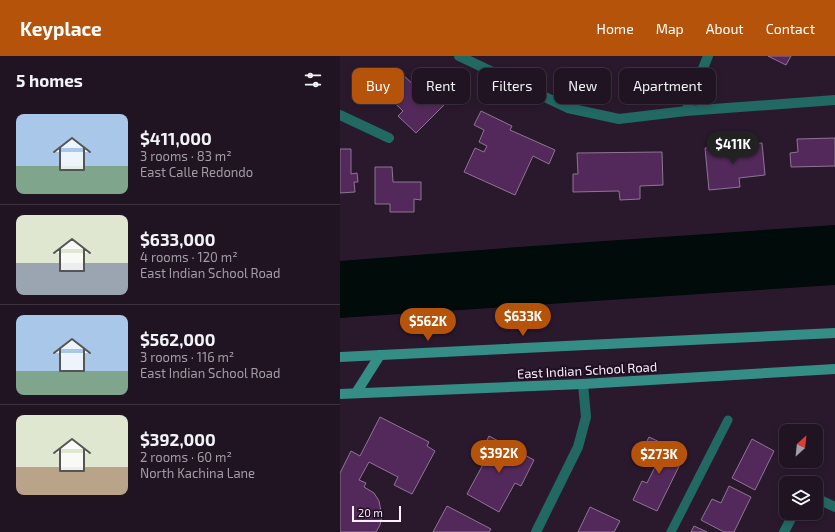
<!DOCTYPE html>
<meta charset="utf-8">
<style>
body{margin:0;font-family:"Exo 2",sans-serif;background:#281c2a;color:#f1f3f6;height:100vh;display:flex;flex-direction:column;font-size:15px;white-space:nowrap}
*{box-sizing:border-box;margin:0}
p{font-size:13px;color:#a29ea5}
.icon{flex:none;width:22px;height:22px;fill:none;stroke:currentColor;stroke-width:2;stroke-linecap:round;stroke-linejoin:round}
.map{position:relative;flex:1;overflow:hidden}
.drawer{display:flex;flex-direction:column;background:#201322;width:340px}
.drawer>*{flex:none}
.hud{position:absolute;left:12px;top:12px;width:380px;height:36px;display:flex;gap:8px}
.needle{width:26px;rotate:27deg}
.fabs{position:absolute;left:439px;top:368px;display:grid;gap:8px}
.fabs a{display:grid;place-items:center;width:44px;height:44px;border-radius:8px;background:#201322;box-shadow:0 2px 6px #0003,0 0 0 1px #3d3240;font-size:20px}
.scale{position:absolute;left:12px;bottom:10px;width:49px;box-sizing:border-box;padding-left:4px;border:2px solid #fcf0fe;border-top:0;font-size:11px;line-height:14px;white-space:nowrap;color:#fcf0fe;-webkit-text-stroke:3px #200f23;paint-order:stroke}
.price{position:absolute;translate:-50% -34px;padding:0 9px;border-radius:14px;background:#b45309;color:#fff;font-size:13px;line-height:26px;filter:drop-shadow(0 1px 2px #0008)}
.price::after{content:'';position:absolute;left:50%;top:24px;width:12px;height:9px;margin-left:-6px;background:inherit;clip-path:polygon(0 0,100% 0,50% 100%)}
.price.current{background:#222;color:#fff}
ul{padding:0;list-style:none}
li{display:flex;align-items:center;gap:12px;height:100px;padding:0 16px}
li+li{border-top:1px solid #3d3240}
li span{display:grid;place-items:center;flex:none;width:112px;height:80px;border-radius:8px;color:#555}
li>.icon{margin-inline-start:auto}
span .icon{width:48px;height:48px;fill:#fffc;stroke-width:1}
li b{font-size:17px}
h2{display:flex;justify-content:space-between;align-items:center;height:48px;padding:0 16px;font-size:17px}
.chip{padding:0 14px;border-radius:8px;background:#201322;box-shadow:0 2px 6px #0003,0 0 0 1px #3d3240;font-size:14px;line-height:36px}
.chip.current{background:#b45309;color:#fff}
header{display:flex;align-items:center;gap:24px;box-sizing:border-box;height:56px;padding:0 20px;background:#b45309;color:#fff}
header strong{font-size:19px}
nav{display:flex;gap:22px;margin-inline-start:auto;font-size:14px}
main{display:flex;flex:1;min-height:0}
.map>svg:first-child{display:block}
</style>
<header>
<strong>Keyplace</strong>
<nav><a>Home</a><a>Map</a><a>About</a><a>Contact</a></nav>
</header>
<main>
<section class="drawer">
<h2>5 homes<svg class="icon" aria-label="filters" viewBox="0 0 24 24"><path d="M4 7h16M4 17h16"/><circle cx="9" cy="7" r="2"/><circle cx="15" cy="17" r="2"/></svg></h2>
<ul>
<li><span style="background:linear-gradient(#a9c7e8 65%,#7fa58c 0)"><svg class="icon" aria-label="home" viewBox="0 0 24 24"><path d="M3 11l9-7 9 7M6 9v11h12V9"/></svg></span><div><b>$411,000</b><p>3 rooms · 83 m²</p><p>East Calle Redondo</p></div></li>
<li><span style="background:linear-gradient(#dfe7d0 60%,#9aa5b1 0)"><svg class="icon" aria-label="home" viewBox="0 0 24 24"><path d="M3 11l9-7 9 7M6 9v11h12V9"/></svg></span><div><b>$633,000</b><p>4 rooms · 120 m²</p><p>East Indian School Road</p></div></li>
<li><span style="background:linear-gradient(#a9c7e8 70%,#7fa58c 0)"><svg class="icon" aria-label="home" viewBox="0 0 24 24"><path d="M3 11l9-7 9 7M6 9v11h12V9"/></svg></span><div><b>$562,000</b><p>3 rooms · 116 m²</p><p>East Indian School Road</p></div></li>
<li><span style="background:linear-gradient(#dfe7d0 65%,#b9a48a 0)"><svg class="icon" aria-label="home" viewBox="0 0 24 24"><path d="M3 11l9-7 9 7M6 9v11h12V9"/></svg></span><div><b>$392,000</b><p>2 rooms · 60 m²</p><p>North Kachina Lane</p></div></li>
</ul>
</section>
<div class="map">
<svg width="495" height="476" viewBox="0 0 495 476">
<rect width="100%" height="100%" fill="#2a192d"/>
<!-- water -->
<path fill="#010b09" d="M495,169V229L0,262V205L178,191Z"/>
<!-- building -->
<g fill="#53295b" stroke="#8c7790">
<path d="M428,0H451L446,9Z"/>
<path d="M58,14L81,36L86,31L104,49L76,77L58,60L63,55L39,32Z"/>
<path d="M141,55L172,70L170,74L215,94L209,108L193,100L175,139L124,116L135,92L144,96L147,90L139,86L144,74L134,69Z"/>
<path d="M495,82V110L451,111L450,97L458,96L457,83Z"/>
<path d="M422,87L425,119L399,122L400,131L369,134L365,92Z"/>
<path d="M0,93H11V118L17,117L18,126H14L15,136L0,137Z"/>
<path d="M322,96L323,129L300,130V143L280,144L279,135L233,136V118H238L237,97Z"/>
<path d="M35,111H52L53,126H81V144L74,143V156H50V148H35Z"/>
<path d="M40,361L89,386L87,390L95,395L72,438L54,429L58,421L29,406L19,424L26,427L24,431L34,437L39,445L42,460L40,469L36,476H0V417L11,395L20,400Z"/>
<path d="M149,380L194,404L181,430L175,427L159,456L127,438L146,403L139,400Z"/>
<path d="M309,381L345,398L317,455L293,444L302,425L307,427L321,399L304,391Z"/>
<path d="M412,383L434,395L415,434L392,422Z"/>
<path d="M389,430L411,441L394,476H384L361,464L372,443L381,447Z"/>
<path d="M107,450L151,473L149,476H93Z"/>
<path d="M250,451L280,465L274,476H238Z"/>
<path d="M354,470L367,476H351Z"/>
</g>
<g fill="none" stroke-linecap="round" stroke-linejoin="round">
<!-- service -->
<path stroke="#216962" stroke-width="9" d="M331,476L388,364"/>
<!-- minor -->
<g stroke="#216962" stroke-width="10">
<path d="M119,0L228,52L279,63L346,55L495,44"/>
<path d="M346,55L368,0"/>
<path d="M0,59L49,82"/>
<path d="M476,442L495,451"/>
<path d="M196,476L238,391L246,361L243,328"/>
<path d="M444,476L454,457"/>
</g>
<!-- secondary -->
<g stroke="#348e86" stroke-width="10">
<path d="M0,301L495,277"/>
<path d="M16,337L40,299"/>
<path d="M0,338L243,328L495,313"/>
</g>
</g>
<g text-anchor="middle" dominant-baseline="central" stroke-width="4" stroke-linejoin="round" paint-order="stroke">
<!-- street labels -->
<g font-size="13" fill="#fcf0fe" stroke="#200f23">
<text transform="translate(247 314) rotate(-3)">East Indian School Road</text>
</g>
</g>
</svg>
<div class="fabs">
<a><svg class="needle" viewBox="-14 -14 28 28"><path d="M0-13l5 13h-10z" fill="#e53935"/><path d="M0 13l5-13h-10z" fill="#a29ea5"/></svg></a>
<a><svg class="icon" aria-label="layers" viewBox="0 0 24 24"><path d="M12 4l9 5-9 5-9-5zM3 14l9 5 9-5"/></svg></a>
</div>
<div class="scale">20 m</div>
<b class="price current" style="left:393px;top:109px">$411K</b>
<b class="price" style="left:183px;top:281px">$633K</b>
<b class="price" style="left:88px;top:286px">$562K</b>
<b class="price" style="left:159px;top:418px">$392K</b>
<b class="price" style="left:319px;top:419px">$273K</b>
<div class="hud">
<a class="chip current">Buy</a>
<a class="chip">Rent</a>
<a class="chip">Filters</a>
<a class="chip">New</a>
<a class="chip">Apartment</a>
</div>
</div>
</main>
